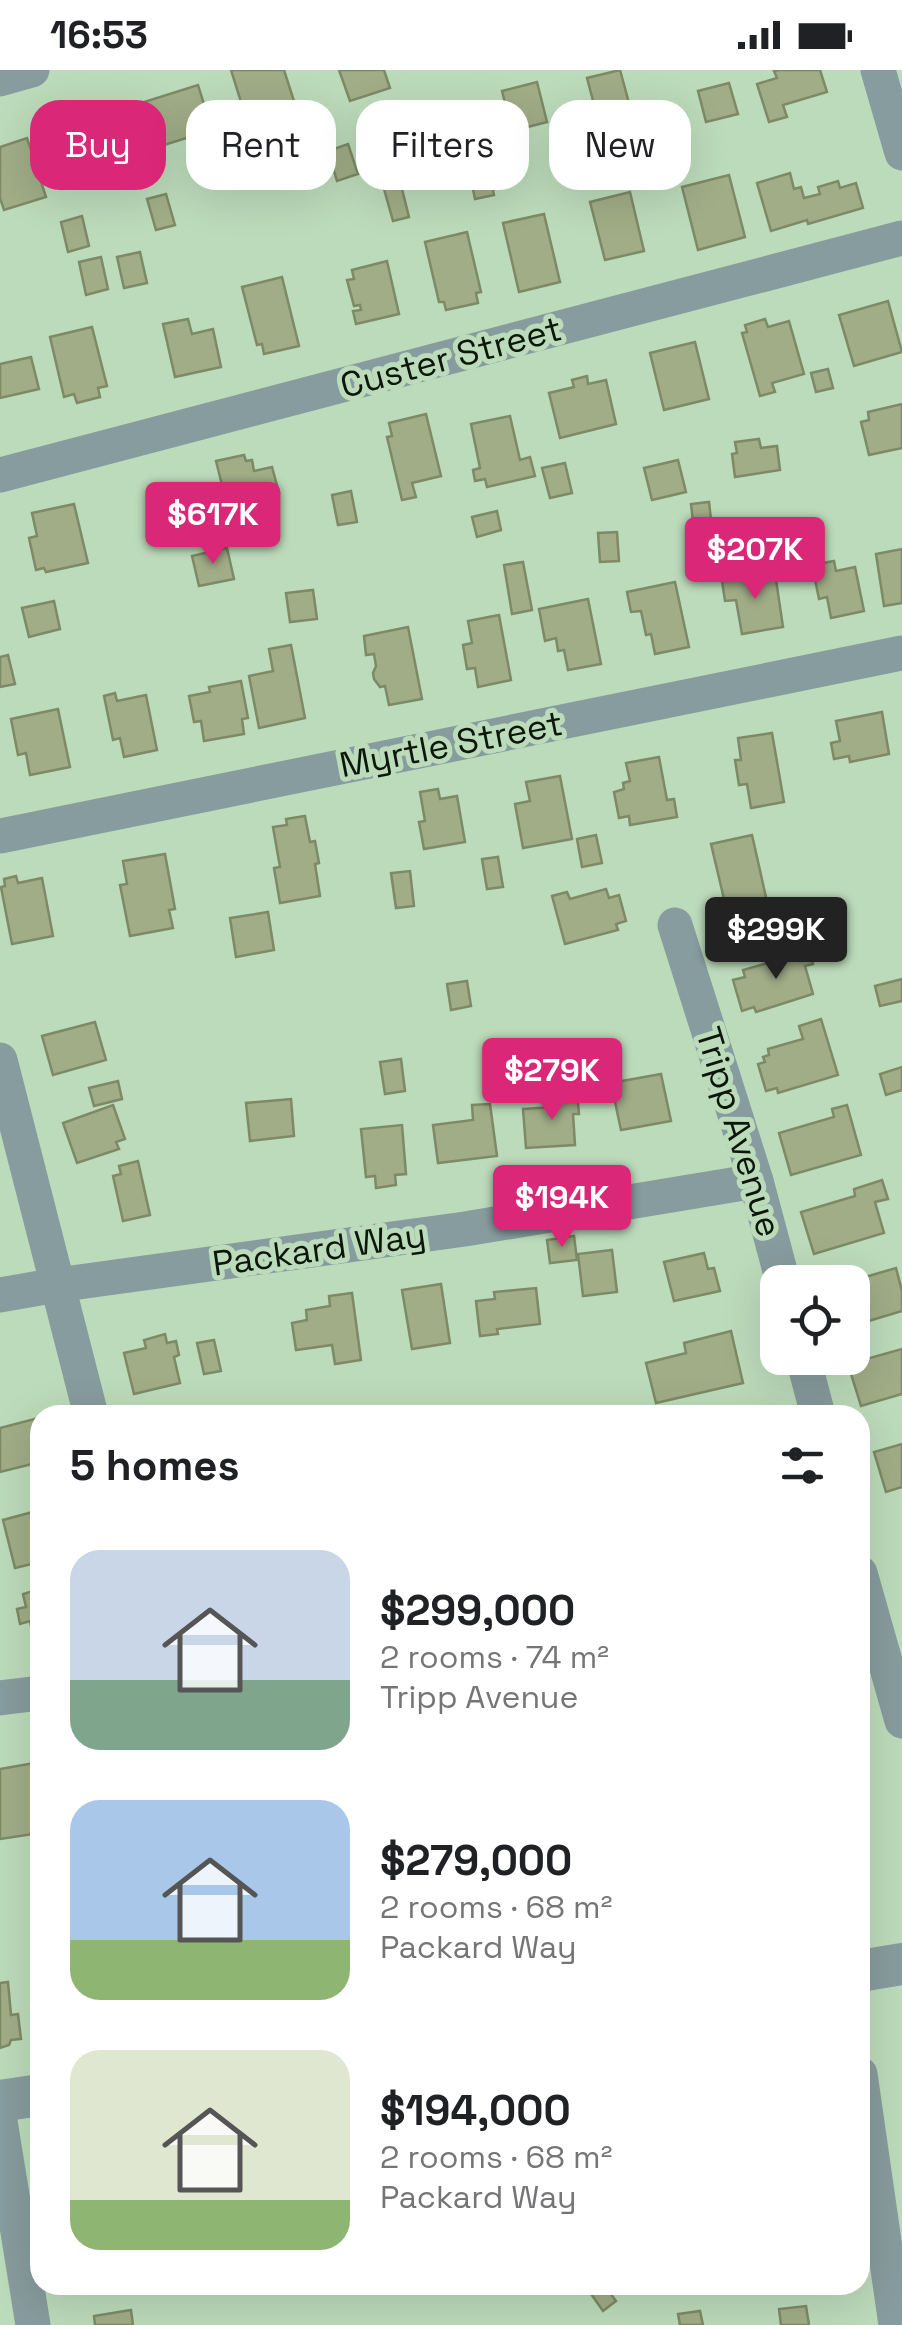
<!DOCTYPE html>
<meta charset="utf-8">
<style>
body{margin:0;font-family:"Space Grotesk",sans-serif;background:#f2f2f2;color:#202124;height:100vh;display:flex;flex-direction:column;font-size:38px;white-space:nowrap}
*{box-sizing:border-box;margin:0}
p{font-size:32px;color:#757577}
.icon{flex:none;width:55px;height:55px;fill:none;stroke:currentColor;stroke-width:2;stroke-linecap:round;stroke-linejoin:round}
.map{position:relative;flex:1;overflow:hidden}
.details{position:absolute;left:30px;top:1335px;width:840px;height:890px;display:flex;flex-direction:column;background:#fff;border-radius:30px;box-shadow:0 10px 40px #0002}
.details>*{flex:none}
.guide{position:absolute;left:30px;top:30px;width:842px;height:90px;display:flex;gap:20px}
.controls{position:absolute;left:760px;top:1195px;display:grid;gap:20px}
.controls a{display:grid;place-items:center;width:110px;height:110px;border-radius:20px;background:#fff;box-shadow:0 10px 40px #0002;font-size:50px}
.price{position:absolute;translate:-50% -85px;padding:0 22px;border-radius:10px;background:#db2777;color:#fff;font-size:32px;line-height:65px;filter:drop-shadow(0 2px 5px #0008)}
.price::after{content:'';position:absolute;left:50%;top:60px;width:30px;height:22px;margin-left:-15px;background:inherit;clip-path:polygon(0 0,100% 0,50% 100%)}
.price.current{background:#222;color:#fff}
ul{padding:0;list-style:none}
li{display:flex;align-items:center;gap:30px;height:250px;padding:0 40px}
li span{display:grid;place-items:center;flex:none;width:280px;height:200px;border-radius:30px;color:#555}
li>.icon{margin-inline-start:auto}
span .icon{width:120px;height:120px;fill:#fffc;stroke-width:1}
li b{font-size:42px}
h2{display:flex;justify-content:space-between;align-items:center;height:120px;padding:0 40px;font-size:42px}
.chip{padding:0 35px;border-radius:30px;background:#fff;box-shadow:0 10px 40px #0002;font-size:35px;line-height:90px}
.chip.current{background:#db2777;color:#fff}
.status{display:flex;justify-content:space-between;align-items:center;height:70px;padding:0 50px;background:#fff;direction:ltr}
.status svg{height:28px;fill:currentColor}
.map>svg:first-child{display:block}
</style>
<div class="status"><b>16:53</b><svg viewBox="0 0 49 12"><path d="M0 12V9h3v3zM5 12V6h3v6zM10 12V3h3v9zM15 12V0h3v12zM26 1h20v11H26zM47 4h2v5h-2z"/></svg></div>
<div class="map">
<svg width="902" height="2255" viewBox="0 0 902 2255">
<rect width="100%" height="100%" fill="#bcdbba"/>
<!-- building -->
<g fill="#a0ad87" stroke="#7d8a65" stroke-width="2.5">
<path d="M231,0H284L301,53L295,55L303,81L277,89L269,63L260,66L255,49L247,51Z"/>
<path d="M339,0H384L390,18L350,31Z"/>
<path d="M620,0L629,33L596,42L587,8Z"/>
<path d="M779,0H820L827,22L783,35L787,47L769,52L757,14L777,8L774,1Z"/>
<path d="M537,12L547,52L512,61L502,21Z"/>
<path d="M729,13L738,44L706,52L698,21Z"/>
<path d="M198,15L212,60L158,77L144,32Z"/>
<path d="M108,35L126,93L85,106L71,60L87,55L83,43Z"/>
<path d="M438,40L450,73L419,86L407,52Z"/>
<path d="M584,53L593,85L562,94L552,61Z"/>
<path d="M27,68L46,127L4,140L0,128V77Z"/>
<path d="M348,74L358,104L337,111L328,81Z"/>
<path d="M488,96L494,125L475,129L469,100Z"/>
<path d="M790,103L794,119L801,117L804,128L820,124L818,117L838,111L840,118L856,113L863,138L808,154L807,150L771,161L757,113Z"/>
<path d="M729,105L745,167L698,180L682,117Z"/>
<path d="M401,115L409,147L393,151L384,119Z"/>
<path d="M630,122L644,181L605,190L590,132Z"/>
<path d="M166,124L175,155L156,160L147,129Z"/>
<path d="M544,144L560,212L519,222L503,153Z"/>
<path d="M82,146L89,176L68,182L61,152Z"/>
<path d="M467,162L481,222L476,223L478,233L446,240L444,232H439L425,172Z"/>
<path d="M140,182L147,213L124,218L117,187Z"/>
<path d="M101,187L108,219L86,225L79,192Z"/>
<path d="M387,191L399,244L356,254L353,241L361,240L360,235L354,236L347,210L354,209L352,200Z"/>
<path d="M282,207L299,276L264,284L262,274L257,275L242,217Z"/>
<path d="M888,231L902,282L854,296L839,245Z"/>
<path d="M188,249L192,264L213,259L221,297L175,307L163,254Z"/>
<path d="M765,249L768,257L789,251L804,304L772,313L775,322L760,326L742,263L747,262L745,255Z"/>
<path d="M92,257L107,316L98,318L100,327L77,333L74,324L64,327L50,267Z"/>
<path d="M695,272L709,329L664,340L650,283Z"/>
<path d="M31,287L39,319L0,328V294Z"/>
<path d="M828,299L833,318L816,322L811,303Z"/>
<path d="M587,306L588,314L606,310L616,354L560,368L549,323L574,317L572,310Z"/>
<path d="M902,334V378L869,385L861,352L869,350L868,342Z"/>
<path d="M426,344L441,406L412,413L416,427L402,430L387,367L392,366L389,353Z"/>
<path d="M510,346L520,390L530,387L535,406L487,417L485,409L475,411L473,400L480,398L471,354Z"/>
<path d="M759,369L761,378L777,376L780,400L735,407L732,384L737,383L735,372Z"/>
<path d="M244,385L246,391L252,390L254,401L272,397L279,423L261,428L266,451L225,460L215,418L222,415L216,391Z"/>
<path d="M678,390L686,422L652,430L644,398Z"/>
<path d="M565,393L572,423L550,428L542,398Z"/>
<path d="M351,421L357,452L338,455L332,425Z"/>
<path d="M709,432L712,458L694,460L691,434Z"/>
<path d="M74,434L88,493L46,502L44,498L36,500L29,468L37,466L32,443Z"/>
<path d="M497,441L501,460L477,467L472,447Z"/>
<path d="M617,462L619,491L600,492L598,463Z"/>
<path d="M227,478L234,509L199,516L192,486Z"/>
<path d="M902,479V533L884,536L876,484Z"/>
<path d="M834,491L836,501L855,497L864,541L831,548L827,527L819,529L812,495Z"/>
<path d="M523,492L532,540L512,544L504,495Z"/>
<path d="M775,503L783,557L742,564L736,530L725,531L722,511Z"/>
<path d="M675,512L689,577L655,584L651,564L646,565L641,541L631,542L627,522Z"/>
<path d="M313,520L317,549L290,552L286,523Z"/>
<path d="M588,529L601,594L568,600L564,580L558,581L556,568L545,571L539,539Z"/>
<path d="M54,531L60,559L29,567L22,538Z"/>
<path d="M499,545L511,610L478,617L475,598L467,599L463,575L472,573L468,551Z"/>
<path d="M408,557L422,629L389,635L385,616L380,617L374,609L373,603L376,596L374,584L366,585L364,566Z"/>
<path d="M291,575L305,648L259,658L249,606L273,601L269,579Z"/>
<path d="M8,585L15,614L0,617V587Z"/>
<path d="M241,611L248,648L242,649L244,664L204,671L201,651L194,652L189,626L210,622L209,617Z"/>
<path d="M115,623L117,631L146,625L157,680L124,687L120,668L113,670L104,626Z"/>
<path d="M58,639L70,697L30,705L26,683L18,685L11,649Z"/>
<path d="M882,642L889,684L850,692L849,686L834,689L831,673L840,671L836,651Z"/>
<path d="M772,663L784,732L751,738L747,714L739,715L735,690H741L738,668Z"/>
<path d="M659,687L667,730L674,729L677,747L630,755L629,746L619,748L614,722L624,719L623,713L630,711L626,693Z"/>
<path d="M560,706L572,769L523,778L515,734L530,731L526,712Z"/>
<path d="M438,719L440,729L457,726L465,772L424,779L419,752L425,751L420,722Z"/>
<path d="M305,746L310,772L315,771L319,793L315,794L320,826L280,833L274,798L280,797L273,757L287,755L286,749Z"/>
<path d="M596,765L602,793L582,797L577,769Z"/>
<path d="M752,765L768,836L728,846L711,774Z"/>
<path d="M165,784L175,839L169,840L173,858L130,866L120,815L127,814L123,791Z"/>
<path d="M498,787L503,817L487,819L482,789Z"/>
<path d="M410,801L414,836L396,838L391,803Z"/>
<path d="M16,806L18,813L42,808L53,866L12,874L1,817L5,816L4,809Z"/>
<path d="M606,819L609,828L619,825L626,851L616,854L618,860L565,874L552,826L567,822L570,829Z"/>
<path d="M268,842L274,880L236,887L230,848Z"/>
<path d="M807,875L813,894L805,896L813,924L756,942L754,937L742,941L733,910L745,907L743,900L788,887L787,882Z"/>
<path d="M902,909V931L880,936L875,916Z"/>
<path d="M467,911L471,936L451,940L447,914Z"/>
<path d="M821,949L838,1005L778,1023L777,1018L766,1021L758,994L765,992L763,987L769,985L768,979L803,969L799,956Z"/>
<path d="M95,952L106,990L53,1005L42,966Z"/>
<path d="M401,989L405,1021L385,1024L380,992Z"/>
<path d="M902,997V1020L886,1025L880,1004Z"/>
<path d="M661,1004L671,1051L621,1060L611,1013Z"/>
<path d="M118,1011L122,1029L94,1036L89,1018Z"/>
<path d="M577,1021L579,1044H573L575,1075L526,1078L523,1039L554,1037V1023Z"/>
<path d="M291,1029L294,1066L250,1071L246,1033Z"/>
<path d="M490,1034L497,1086L438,1093L433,1055L473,1050L472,1035Z"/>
<path d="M113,1035L125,1069L116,1072L119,1079L77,1093L63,1053Z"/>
<path d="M847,1035L861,1085L791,1105L779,1063L834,1047L832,1039Z"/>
<path d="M402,1055L406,1104L395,1105L396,1115L376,1118L375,1106L366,1107L361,1059Z"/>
<path d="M138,1091L150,1145L123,1151L113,1106L121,1104L119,1096Z"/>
<path d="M882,1110L888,1129L875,1132L884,1163L814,1184L801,1142L855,1126L854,1119Z"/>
<path d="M574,1166L577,1190L550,1193L547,1170Z"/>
<path d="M612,1180L617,1222L583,1226L578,1184Z"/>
<path d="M704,1183L708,1199L714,1198L720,1221L674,1231L664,1192Z"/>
<path d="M896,1198L902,1221V1241L852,1256V1212H848Z"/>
<path d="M441,1214L450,1273L412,1279L402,1220Z"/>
<path d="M536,1218L540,1254L497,1259L498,1264L480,1266L476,1231L495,1229L494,1222Z"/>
<path d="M352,1223L361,1290L335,1294L332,1275L296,1280L292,1253L307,1250L306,1240L330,1236L329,1226Z"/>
<path d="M731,1261L743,1313L656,1333L646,1293L686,1283L684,1273Z"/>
<path d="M165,1264L167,1273L176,1271L179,1285L174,1287L180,1313L134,1324L124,1283L146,1278L144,1270Z"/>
<path d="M214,1270L221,1301L204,1304L197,1273Z"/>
<path d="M902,1279V1324L861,1336L848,1294Z"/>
<path d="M38,1348L40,1392L0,1402V1358Z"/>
<path d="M902,1374V1417L886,1422L874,1382Z"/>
<path d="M40,1440V1492L15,1498L3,1450Z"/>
<path d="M40,1519V1563L33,1565L30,1551L20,1554L17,1539L26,1537L23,1524Z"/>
<path d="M40,1692V1763L0,1769V1699Z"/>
<path d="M8,1912L11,1945L18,1944L21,1969L11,1970L9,1975L0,1978V1913Z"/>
<path d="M597,2215H604L616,2231L603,2241L589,2221Z"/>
<path d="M806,2236L809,2255H781L779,2239Z"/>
<path d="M131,2240L133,2255H95L94,2246Z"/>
<path d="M700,2241L703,2255H680L678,2244Z"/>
</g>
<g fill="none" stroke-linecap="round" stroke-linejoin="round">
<!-- minor -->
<g stroke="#879c9e" stroke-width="35">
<path d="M878,0L902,83"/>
<path d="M0,9L32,0"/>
<path d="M0,405L902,168"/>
<path d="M0,766L902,583"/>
<path d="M675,855L756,1111L783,1212"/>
<path d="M0,990L91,1345"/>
<path d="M0,1225L57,1215L465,1159L756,1111"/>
<path d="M803,1288L818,1345"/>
<path d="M860,1503L902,1651"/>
<path d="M0,1628L40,1623"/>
<path d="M860,2004L896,2255"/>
<path d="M0,2051L33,2255"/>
</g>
<!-- tertiary -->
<g stroke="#879c9e" stroke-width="42">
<path d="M860,1901L902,1894"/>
<path d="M0,2031L40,2025"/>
</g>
</g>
<g text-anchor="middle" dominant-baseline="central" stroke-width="10" stroke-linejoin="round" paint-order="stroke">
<!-- street labels -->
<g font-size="35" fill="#0c170b" stroke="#bcdbba">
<text transform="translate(451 287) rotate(-15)">Custer Street</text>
<text transform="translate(451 674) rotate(-11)">Myrtle Street</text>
<text transform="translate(739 1062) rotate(73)">Tripp Avenue</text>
<text transform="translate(319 1179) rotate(-8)">Packard Way</text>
</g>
</g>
</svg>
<div class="controls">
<a><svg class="icon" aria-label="locate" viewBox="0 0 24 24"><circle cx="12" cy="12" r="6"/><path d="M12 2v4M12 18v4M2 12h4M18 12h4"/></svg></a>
</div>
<b class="price" style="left:213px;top:497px">$617K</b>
<b class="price" style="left:755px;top:532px">$207K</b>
<b class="price current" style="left:776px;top:912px">$299K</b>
<b class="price" style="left:552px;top:1053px">$279K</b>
<b class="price" style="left:562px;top:1180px">$194K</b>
<div class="guide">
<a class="chip current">Buy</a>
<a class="chip">Rent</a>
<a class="chip">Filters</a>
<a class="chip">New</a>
</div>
<section class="details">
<h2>5 homes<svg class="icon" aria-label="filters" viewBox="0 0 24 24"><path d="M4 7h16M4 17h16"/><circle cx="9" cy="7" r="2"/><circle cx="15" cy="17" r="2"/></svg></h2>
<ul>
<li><span style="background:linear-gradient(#c9d6e8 65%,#7fa58c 0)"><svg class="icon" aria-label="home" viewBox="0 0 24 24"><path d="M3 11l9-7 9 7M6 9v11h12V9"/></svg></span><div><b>$299,000</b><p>2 rooms · 74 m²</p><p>Tripp Avenue</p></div></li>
<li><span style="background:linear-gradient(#a9c7e8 70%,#8fb573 0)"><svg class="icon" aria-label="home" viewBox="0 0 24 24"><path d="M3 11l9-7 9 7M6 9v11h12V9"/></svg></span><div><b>$279,000</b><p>2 rooms · 68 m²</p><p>Packard Way</p></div></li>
<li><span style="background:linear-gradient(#dfe7d0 75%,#8fb573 0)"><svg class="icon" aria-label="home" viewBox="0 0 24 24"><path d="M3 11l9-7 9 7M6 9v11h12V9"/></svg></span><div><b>$194,000</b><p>2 rooms · 68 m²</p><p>Packard Way</p></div></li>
</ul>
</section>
</div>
